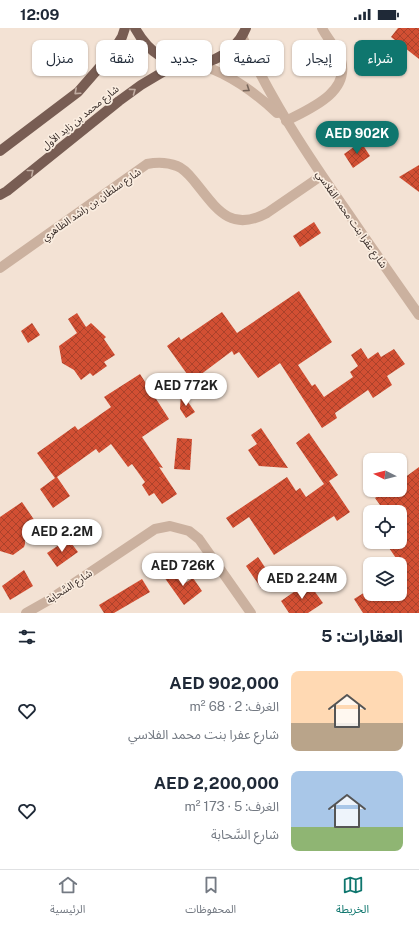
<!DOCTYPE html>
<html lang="ar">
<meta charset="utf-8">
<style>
body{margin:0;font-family:"Public Sans","Noto Sans Arabic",sans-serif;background:#f2f2f3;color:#1f2937;direction:rtl;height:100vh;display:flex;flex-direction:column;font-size:15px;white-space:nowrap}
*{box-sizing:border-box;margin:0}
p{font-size:13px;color:#747a83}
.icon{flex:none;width:22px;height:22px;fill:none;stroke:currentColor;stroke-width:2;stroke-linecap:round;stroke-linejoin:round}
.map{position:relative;height:585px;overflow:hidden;direction:ltr}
.sheet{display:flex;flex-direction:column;background:#fff;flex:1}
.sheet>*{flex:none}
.guide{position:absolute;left:12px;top:12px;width:395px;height:36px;direction:rtl;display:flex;gap:8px}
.needle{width:26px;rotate:276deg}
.controls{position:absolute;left:363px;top:425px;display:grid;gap:8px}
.controls a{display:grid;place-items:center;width:44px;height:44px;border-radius:8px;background:#fff;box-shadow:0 1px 3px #0004;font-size:20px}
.price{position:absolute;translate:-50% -34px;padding:0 9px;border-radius:14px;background:#fff;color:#222;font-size:13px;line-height:26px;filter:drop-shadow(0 1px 2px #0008)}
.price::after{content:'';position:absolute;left:50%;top:24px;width:12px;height:9px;margin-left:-6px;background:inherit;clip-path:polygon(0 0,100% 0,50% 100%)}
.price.active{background:#0f766e;color:#fff}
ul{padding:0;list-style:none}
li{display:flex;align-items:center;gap:12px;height:100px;padding:0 16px}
li span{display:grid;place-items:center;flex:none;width:112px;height:80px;border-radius:8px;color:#555}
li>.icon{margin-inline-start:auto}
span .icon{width:48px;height:48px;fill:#fffc;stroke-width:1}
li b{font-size:17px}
h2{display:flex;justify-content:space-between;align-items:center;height:48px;padding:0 16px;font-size:17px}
.pill{padding:0 14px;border-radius:8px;background:#fff;box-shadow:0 1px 3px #0004;font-size:14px;line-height:36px}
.pill.active{background:#0f766e;color:#fff}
.status{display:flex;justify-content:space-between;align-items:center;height:28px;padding:0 20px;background:#fff;direction:ltr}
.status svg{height:11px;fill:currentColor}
.dock{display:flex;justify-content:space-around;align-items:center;height:56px;border-top:1px solid #e0e1e3;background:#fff;font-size:11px;color:#747a83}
.dock a{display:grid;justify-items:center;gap:2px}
.dock .active{color:#0f766e}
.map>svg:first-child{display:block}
</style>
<div class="status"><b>12:09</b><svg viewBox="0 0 49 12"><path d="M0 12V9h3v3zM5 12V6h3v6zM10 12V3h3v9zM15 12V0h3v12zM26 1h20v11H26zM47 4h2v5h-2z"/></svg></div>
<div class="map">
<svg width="419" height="585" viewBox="0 0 419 585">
<defs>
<pattern id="building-cross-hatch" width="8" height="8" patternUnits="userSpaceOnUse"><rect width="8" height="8" fill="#d24f33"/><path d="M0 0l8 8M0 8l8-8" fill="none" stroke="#ab422b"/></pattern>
</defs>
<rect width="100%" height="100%" fill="#f3e2d4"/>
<!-- building -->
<g fill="url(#building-cross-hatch)">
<path d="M398,0H419V31L391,9Z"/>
<path d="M361,114L370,128L353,140L344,126Z"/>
<path d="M419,137V164L399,149Z"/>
<path d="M314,194L321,205L300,219L293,208Z"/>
<path d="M299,263L332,314L298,337L312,358L315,356L324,369L353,349L350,344L358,338L351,327L361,320L368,331L378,324L381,329L394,321L405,336L387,348L392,357L373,370L368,362L335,385L337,390L322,400L280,335L258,350L239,324L234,327L232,323L192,353L167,318L179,309L181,312L222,284L237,305Z"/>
<path d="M77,285L86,299L91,295L106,309L104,311L115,327L104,334L107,338L93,348L90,345L81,352L74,342L62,335L59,318L77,305L68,291Z"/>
<path d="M32,295L40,307L28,315L21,303Z"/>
<path d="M140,346L169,391L142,409L163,440L159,439L177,466L162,476L154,465L149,468L142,457L145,454L132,436L128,439L111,416L99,425L96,421L57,449L70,468L53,480L40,461L55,450L37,425L75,398L78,402L111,379L104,369Z"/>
<path d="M181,364L195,384L186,390L180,381Z"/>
<path d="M261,400L288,440L259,438L248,422L257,416L251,407Z"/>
<path d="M309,405L338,447L329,453L350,484L337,493L334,488L274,527L249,489L233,500L226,490L287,449L296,463L300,460L306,469L324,456L296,415Z"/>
<path d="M177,410L192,411L190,442L174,441Z"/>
<path d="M419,439V585H363L354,571L370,561V566H400V536L385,514H400V484H385L375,470L387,462H400V453Z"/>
<path d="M22,474L37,496L29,510L25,512V516L24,519L13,527L0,523V489Z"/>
<path d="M68,511L78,524L57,539L47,525Z"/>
<path d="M258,529L273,551L261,560L246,538Z"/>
<path d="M175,541L185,555L193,550L202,563L184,577L164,549Z"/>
<path d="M24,542L33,558L10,572L2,558Z"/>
<path d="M142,551L150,564L114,585H104L99,577Z"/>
<path d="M308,554L323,575L308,585H289L281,573Z"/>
</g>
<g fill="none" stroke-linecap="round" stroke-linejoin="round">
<!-- minor -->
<g stroke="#cbb19f" stroke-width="10">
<path d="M242,8C270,71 308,128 348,185C371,219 395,253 419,287"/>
<path d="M200,36C208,39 216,43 223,46C243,56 261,70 277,85"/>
<path d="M286,93C309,81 350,65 341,32C339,23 326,9 322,0"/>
<path d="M0,240L147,136C157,134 167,134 177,138C185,141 190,148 195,154C216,180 230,205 267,185L321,148"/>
<path d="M26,585L49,572L155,501L170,498L189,503L199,511L251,585"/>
</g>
<!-- primary -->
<g stroke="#785d53" stroke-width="10">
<path d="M135,0C141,11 149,21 160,28C163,30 167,31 171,33C200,44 234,28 246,0"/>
<path d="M0,123L78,64L112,25L122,9L125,0"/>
<path d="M0,167L7,163L119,73L141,57L178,35"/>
</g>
</g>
<!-- one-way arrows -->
<defs><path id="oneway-chevron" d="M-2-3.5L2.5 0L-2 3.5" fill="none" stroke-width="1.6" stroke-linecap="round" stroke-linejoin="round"/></defs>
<use stroke="#78665b" href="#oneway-chevron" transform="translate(247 61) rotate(34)"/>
<g stroke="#c0aca1">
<use href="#oneway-chevron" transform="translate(133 63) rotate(-36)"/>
<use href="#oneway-chevron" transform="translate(77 64) rotate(138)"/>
<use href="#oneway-chevron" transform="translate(31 144) rotate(-39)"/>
</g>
<g text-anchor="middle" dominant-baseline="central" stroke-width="3.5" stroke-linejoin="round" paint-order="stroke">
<!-- street labels -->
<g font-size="10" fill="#342824" stroke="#faede0">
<text transform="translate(80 89) rotate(-39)">شارع محمد بن زايد الأول</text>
<text transform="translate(91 176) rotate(-35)">شارع سلطان بن راشد الظاهري</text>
<text transform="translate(352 191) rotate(55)">شارع عفرا بنت محمد الفلاسي</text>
<text transform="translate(69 558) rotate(-34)">شارع السَّحابة</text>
</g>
</g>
</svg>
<div class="controls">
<a><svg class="needle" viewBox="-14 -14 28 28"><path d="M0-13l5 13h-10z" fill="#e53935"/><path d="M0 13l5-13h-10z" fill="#747a83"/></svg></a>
<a><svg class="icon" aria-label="locate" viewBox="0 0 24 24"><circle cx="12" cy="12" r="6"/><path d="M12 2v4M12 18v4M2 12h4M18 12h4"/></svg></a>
<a><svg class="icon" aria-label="layers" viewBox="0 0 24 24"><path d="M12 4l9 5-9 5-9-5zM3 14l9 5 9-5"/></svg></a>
</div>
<b class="price active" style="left:357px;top:127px">AED 902K</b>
<b class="price" style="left:186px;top:379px">AED 772K</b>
<b class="price" style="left:62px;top:525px">AED 2.2M</b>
<b class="price" style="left:183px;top:559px">AED 726K</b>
<b class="price" style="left:302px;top:572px">AED 2.24M</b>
<div class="guide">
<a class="pill active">شراء</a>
<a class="pill">إيجار</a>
<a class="pill">تصفية</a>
<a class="pill">جديد</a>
<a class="pill">شقة</a>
<a class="pill">منزل</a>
</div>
</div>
<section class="sheet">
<h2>العقارات: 5<svg class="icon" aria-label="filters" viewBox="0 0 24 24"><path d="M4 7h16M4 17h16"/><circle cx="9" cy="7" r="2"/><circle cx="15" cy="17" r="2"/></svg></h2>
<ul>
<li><span style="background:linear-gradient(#ffd9b3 65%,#b9a48a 0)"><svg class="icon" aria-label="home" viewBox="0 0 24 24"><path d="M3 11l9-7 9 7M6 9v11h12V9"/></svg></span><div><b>AED 902,000</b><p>الغرف: 2 · 68 m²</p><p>شارع عفرا بنت محمد الفلاسي</p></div><svg class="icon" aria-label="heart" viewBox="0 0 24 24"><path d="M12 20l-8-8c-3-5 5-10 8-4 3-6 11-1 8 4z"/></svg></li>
<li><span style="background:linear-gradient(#a9c7e8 70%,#8fb573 0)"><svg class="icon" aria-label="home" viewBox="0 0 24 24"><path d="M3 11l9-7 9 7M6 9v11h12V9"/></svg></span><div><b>AED 2,200,000</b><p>الغرف: 5 · 173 m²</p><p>شارع السَّحابة</p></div><svg class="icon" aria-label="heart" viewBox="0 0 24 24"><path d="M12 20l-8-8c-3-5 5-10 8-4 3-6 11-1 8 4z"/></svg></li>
</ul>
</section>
<nav class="dock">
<a class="active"><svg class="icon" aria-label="map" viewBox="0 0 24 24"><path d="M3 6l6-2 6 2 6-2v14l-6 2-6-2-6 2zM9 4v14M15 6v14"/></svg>الخريطة</a>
<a><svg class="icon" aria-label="saved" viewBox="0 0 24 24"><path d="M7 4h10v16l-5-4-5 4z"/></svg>المحفوظات</a>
<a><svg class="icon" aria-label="home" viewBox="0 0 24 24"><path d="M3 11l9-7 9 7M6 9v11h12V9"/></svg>الرئيسية</a>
</nav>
